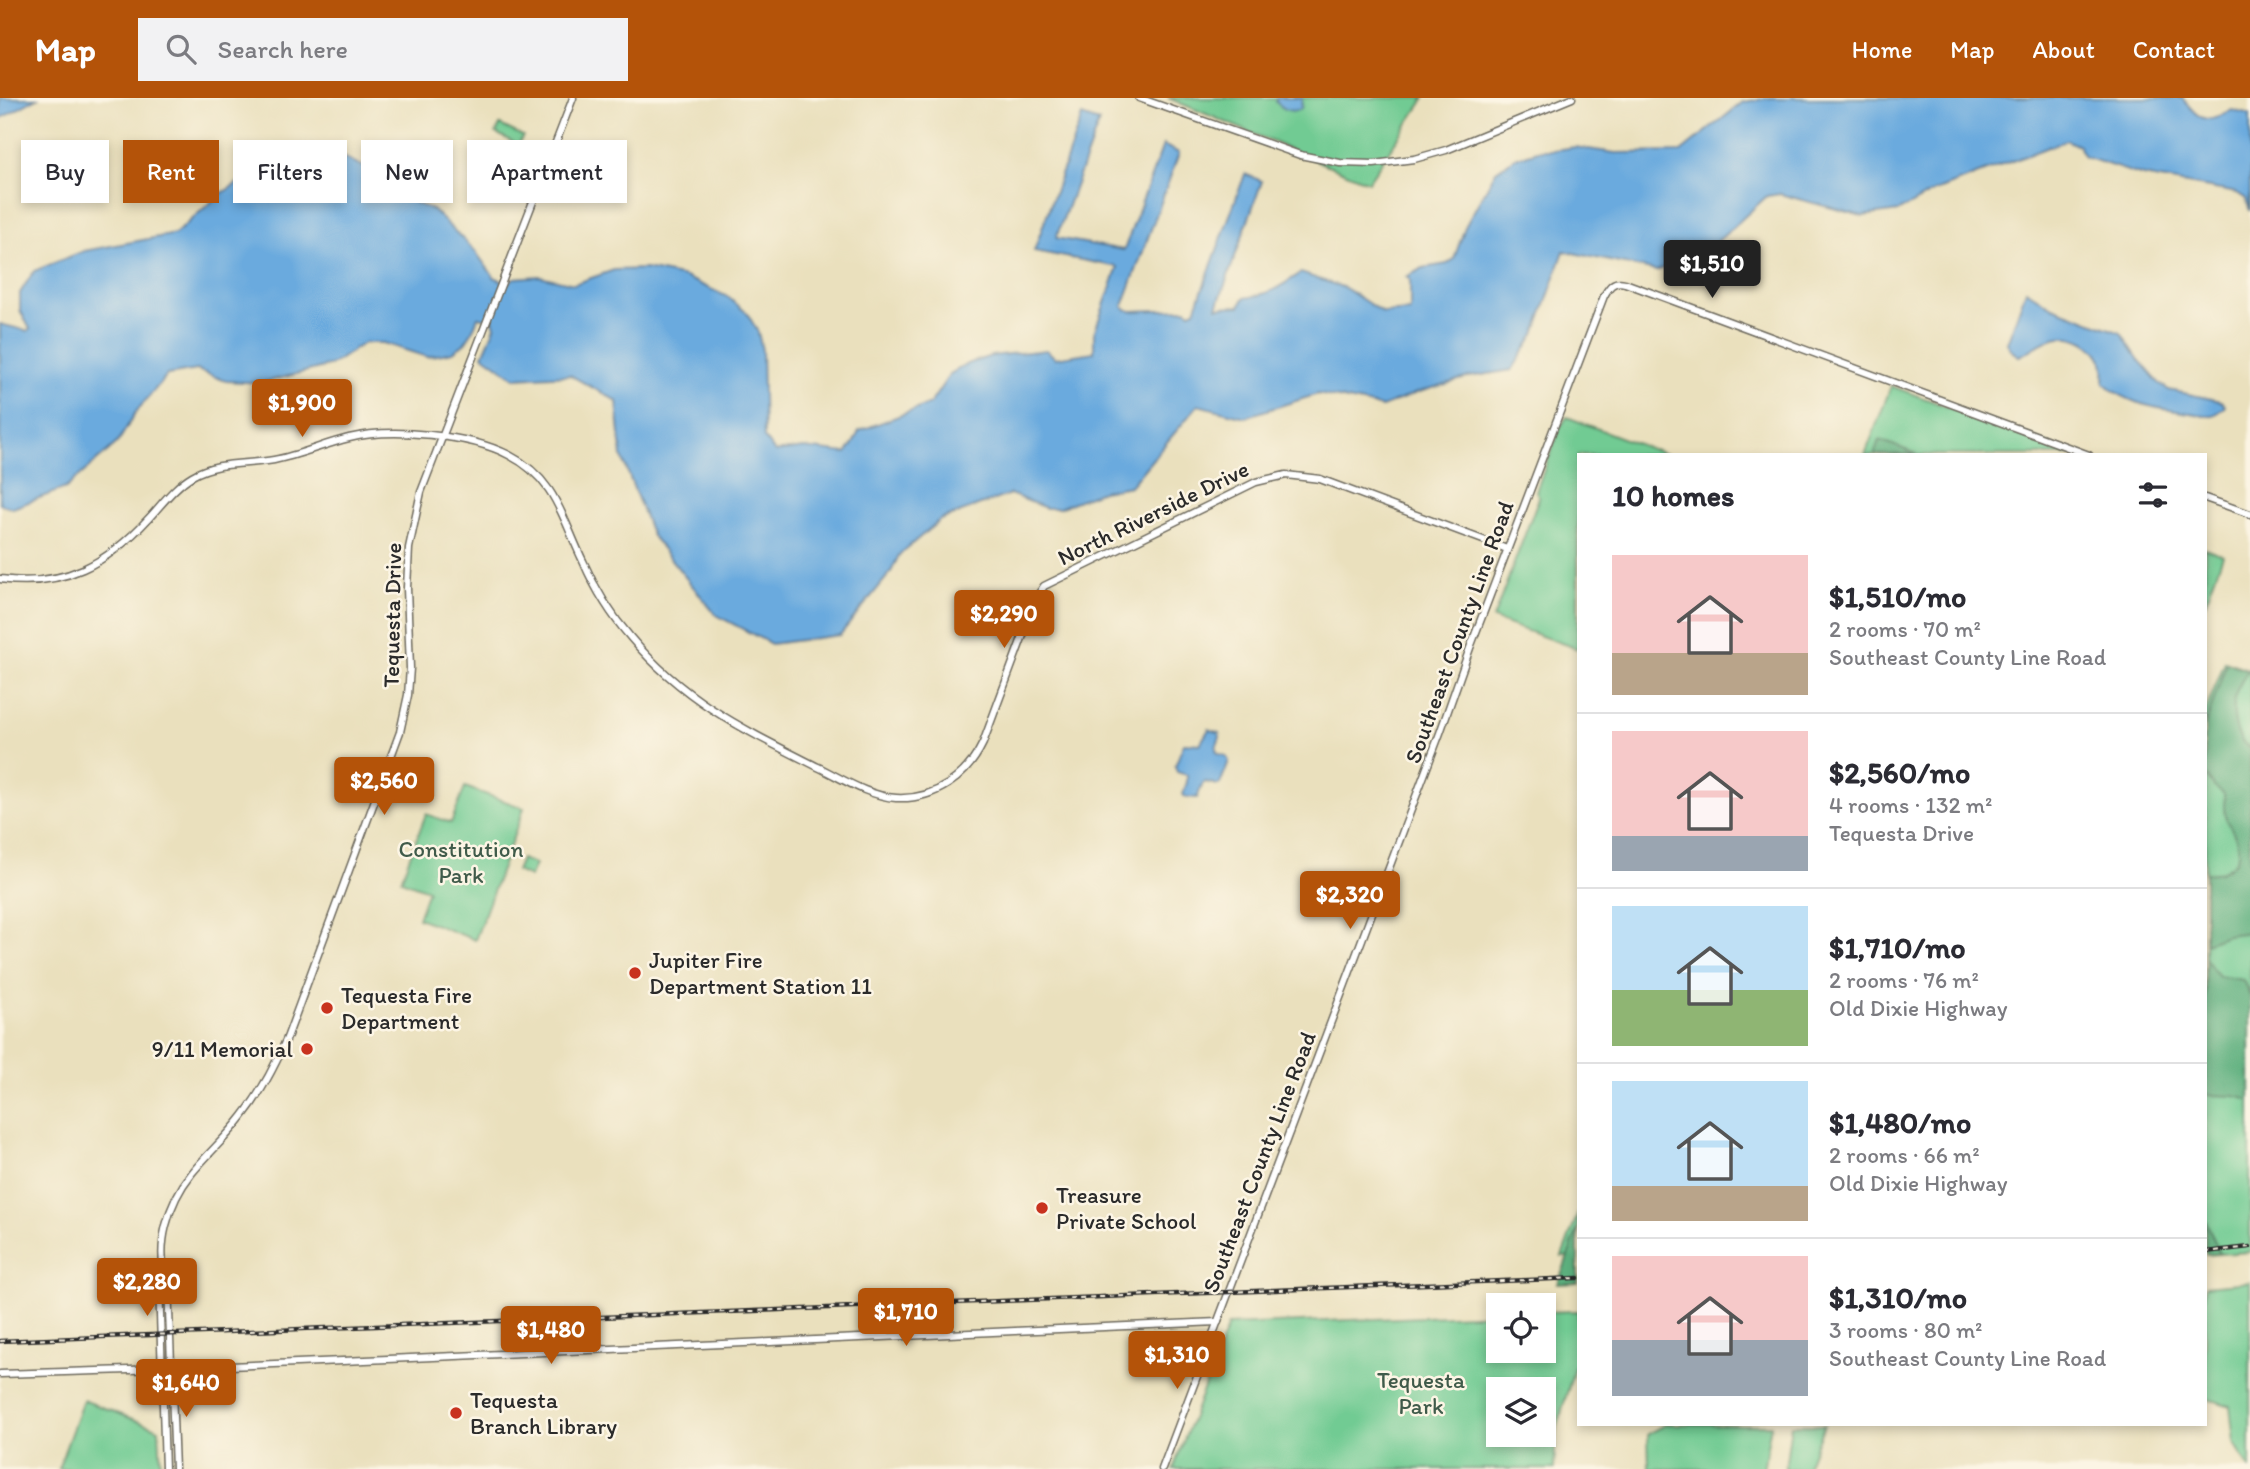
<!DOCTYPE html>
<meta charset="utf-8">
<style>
body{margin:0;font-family:Itim,sans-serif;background:#f2f2f3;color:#2b2b33;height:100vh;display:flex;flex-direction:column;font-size:26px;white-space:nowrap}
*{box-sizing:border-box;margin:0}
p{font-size:23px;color:#7c7c81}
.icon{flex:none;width:38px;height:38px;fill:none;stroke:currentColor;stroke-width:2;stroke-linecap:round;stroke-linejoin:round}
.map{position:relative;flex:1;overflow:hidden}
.panel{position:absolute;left:1577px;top:355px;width:630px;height:973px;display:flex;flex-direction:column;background:#fff;border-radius:0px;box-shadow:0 4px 10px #0003}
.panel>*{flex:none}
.top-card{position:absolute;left:21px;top:42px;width:665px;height:63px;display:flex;gap:14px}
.tools{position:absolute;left:1486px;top:1195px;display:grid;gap:14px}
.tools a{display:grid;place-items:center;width:70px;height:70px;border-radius:0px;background:#fff;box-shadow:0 4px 10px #0003;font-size:35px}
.price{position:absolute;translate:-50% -60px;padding:0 16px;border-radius:7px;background:#b45309;color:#fff;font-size:23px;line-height:46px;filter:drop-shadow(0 2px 4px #0008)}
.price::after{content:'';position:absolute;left:50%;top:42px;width:21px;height:16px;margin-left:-10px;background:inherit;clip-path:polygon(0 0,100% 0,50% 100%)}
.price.on{background:#222;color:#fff}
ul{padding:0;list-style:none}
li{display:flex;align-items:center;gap:21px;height:175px;padding:0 35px}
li+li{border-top:2px solid #e1e1e2}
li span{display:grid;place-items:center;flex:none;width:196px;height:140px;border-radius:0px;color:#555}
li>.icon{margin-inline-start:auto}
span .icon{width:84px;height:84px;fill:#fffc;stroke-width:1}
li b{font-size:30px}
h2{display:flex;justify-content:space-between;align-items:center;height:84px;padding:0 35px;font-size:30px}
.tag{padding:0 24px;border-radius:0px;background:#fff;box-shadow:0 4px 10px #0003;font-size:24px;line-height:63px}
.tag.on{background:#b45309;color:#fff}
header{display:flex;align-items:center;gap:42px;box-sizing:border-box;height:98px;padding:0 35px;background:#b45309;color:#fff}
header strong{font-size:33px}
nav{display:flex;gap:38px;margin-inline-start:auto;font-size:24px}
.search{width:490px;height:63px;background:#f2f2f3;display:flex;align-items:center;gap:18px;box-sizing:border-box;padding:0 24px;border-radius:0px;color:#7c7c81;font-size:26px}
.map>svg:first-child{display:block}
</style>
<header>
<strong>Map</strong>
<div class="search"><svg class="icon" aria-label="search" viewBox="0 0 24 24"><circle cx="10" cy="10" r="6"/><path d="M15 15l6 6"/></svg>Search here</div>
<nav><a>Home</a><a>Map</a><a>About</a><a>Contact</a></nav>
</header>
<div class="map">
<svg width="2250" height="1371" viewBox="0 0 2250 1371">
<rect width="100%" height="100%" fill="#fcf5e5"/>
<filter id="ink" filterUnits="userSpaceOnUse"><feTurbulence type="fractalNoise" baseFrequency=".0143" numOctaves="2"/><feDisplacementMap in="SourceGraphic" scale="14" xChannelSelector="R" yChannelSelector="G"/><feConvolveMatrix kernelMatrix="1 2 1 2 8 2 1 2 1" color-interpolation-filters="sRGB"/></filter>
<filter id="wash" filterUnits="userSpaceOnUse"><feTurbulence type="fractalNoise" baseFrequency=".00686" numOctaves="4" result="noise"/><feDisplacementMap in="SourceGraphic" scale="28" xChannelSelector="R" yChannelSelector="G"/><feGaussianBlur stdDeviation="1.57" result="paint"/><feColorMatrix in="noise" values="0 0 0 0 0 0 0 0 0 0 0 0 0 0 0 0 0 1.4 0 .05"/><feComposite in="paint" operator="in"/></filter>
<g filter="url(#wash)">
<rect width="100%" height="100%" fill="#eae0bd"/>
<!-- green -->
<g fill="#71cb93" stroke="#4e7b5f" stroke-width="2" fill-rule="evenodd">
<path d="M1168,0H1425L1368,84Z"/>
<path d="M500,27L523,38L518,47L496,35Z"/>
<path d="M1891,288L2078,357H1865Z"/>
<path d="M1567,319L1667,357H1578V551L1493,521L1539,399L1536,393L1561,328Z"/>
<path d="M2205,450L2223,457L2205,506Z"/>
<path d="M2225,563L2250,572V1154L2220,1156L2207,1126H2205V615Z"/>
<path d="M465,689L524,710L475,842L418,820L428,792L401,782L426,716L451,725Z"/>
<path d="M521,761L535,766L530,779L516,773Z"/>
<path d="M1578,1115V1158L1562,1159Z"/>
<path d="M2250,1184V1371H2249L2234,1344L2230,1308L2215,1303L2205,1302V1188Z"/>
<path d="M1578,1213V1264L1575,1267L1556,1333L1554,1371H1173L1228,1227L1498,1216V1253H1544V1214ZM1498,1292H1544V1337H1498Z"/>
<path d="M83,1302L159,1331L161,1371H58Z"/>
<path d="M1667,1326L1771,1327L1763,1371H1649L1648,1336Z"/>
<path d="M1791,1327H1824L1806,1371H1785Z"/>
</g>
<!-- forest -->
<g fill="#5caf7d" stroke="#446d54" stroke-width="2">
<path d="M1879,342L1917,356L1874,357Z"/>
<path d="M2227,564L2248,572C2244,580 2237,589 2235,598C2232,615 2234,641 2250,650V834L2227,837L2205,845V775C2225,777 2243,765 2237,744C2235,734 2228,727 2225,718C2223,712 2225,704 2224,696L2214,689L2205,675V628Z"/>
<path d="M2205,860L2218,878L2243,882L2250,898V1002L2235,998L2208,997L2205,991Z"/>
<path d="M2205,1121L2220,1156L2205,1157Z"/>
<path d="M1578,1130V1185L1558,1186Z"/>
</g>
<!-- water -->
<g fill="#6aaade" stroke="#4a6a84" stroke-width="2">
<path d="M0,0H37L0,21Z"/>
<path d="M1277,0H1302L1301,11C1291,15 1284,12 1276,4Z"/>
<path d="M1770,0H2182C2201,23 2205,27 2232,12L2250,17V113L2246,101L2237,95L2143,78L2085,59L2079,48L2066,42L1935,93L1899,113L1862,118L1780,96L1767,98L1704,156L1656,173L1564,153L1535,236L1512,272L1469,279L1419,294L1382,309L1318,296L1245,319L1198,307L1130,388L1102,393L1059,410H1046L1010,396L940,422L899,457L891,474L840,537L771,546L716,517L652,438L622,359L617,303L570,277L515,280L483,257L495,229L493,222L478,219L472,234L464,246L453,254L427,259L383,245H364L331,267L262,285L226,283L197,272L167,277L136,314L118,344L66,390L13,410L0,406V226L28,233L30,231L20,212V195L34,173L84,153L175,136L219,97L266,67L302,53L345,60L397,84L415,105L433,112L475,153L494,179L508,185L514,180L540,178L574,186L614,172L646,171L685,179L728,199L747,215L758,234L762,252L764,340L775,354L804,350L846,355L853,346L859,333L930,306L950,276L967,266L991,258L1047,252L1055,260L1094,254V235L1118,169L1034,153L1082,18L1099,24L1056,140L1124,152L1163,47L1179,55L1123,208L1124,210L1131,213L1186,211L1190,214L1195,212L1245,76L1262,83L1217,209L1240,208L1244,200C1272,196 1279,189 1301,175L1345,190L1383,215L1410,213V182L1406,179L1423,170L1447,166L1454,161L1465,129L1496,73L1515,60L1541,52H1554L1575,49L1615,55L1681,54L1743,4Z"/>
<path d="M2026,192L2053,209L2121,235L2139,262L2159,285L2169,292L2221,303L2225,308C2222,312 2218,316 2212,317C2206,318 2197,316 2190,315C2160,311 2127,307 2104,285C2104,280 2105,273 2104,268C2099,247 2075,235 2054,240C2042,243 2031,253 2019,258L2013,254L2007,245Z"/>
<path d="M1209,631L1219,635L1220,639L1216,650L1217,655L1226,658L1229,663L1220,686L1218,687L1206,684L1203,685L1197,700L1185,699L1183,696L1187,684V677L1177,674L1175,668L1184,645L1200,646Z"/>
</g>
</g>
<g filter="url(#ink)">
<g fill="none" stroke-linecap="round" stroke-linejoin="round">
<!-- minor casing -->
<g stroke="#6e6a5e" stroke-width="9">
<g id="minor">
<path d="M1139,0L1300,57L1340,65L1374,66L1414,61L1446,52L1572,0"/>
<path d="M2205,400L2250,416"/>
<path d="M0,481C64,490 107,466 149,420C162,406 175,388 192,378C217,363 247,367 274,362C300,357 324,346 349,340C391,329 471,337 509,357C556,381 562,420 583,463C595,491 611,517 631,540C685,604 745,632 818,669C843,681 868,698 896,700C935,702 967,679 983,645L1038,497L1044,488L1256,384L1286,377L1320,381L1507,451"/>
<path d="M163,1173L159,1185L165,1371"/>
<path d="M0,1276L162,1271L1218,1224"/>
<path d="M175,1371L168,1186C154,1150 168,1105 192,1075C208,1055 227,1039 242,1019C261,995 275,968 287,940L400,634L408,597L410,570L407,490L409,450L421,394L573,0"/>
<path d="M1162,1371L1440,635L1470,550L1604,198C1609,189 1613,182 1625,185L2089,357"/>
</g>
</g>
<!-- minor -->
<use href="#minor" stroke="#fff" stroke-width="6"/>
<!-- rail casing -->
<g stroke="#2b2b2b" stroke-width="4.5">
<g id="rail">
<path d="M2205,1154L2250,1149"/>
<path d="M0,1243L1578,1180"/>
</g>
</g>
<!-- rail -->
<use href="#rail" stroke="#fcf5e5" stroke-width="2" stroke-dasharray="5" stroke-linecap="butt"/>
</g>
</g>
<!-- markers -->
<g fill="#c8321e" stroke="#fcf5e5" stroke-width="2.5">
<circle cx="635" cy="875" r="7"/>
<circle cx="327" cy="910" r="7"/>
<circle cx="307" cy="951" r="7"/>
<circle cx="1042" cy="1110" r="7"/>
<circle cx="456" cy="1315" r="7"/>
</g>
<g text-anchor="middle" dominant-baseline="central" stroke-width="5" stroke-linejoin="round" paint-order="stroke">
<!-- street labels -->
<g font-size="23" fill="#2b2b2b" stroke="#fcf5e5">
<text transform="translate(1153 415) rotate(-26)">North Riverside Drive</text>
<text transform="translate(392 517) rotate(-89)">Tequesta Drive</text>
<text transform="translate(1459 534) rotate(-70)">Southeast County Line Road</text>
<text transform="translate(1259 1064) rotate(-69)">Southeast County Line Road</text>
</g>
<!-- park labels -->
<g font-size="23" fill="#405b4a" stroke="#fcf5e5">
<text x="461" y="751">Constitution<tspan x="461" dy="26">Park</tspan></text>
<text x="1421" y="1282">Tequesta<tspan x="1421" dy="26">Park</tspan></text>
</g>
<!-- poi labels -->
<g font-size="23" fill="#2b2b2b" stroke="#fcf5e5" text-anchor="start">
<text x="649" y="862">Jupiter Fire<tspan x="649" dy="26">Department Station 11</tspan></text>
<text x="341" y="897">Tequesta Fire<tspan x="341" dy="26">Department</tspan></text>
<text x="293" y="951" text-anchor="end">9/11 Memorial</text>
<text x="1056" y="1097">Treasure<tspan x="1056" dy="26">Private School</tspan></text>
<text x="470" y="1302">Tequesta<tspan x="470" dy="26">Branch Library</tspan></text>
</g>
</g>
</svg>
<div class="tools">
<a><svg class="icon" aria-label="locate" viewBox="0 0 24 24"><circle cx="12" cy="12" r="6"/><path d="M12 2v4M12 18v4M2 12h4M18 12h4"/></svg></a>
<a><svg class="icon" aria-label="layers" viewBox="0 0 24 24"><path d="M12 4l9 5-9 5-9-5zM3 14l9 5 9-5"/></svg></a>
</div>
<b class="price on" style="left:1712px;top:202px">$1,510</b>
<b class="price" style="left:302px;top:341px">$1,900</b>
<b class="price" style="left:1004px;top:552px">$2,290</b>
<b class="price" style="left:384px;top:719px">$2,560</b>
<b class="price" style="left:1350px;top:833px">$2,320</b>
<b class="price" style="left:147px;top:1220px">$2,280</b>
<b class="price" style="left:906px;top:1250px">$1,710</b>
<b class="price" style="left:551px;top:1268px">$1,480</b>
<b class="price" style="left:1177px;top:1293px">$1,310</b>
<b class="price" style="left:186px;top:1321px">$1,640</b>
<div class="top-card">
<a class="tag">Buy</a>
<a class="tag on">Rent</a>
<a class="tag">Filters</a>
<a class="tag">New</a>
<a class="tag">Apartment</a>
</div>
<section class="panel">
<h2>10 homes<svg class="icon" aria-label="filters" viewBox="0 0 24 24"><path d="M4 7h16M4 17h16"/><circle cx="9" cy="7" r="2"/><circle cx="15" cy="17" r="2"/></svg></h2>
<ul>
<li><span style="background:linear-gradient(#f6c9c9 70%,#b9a48a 0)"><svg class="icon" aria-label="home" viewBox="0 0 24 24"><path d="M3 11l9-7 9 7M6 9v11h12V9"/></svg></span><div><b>$1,510/mo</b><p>2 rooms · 70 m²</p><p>Southeast County Line Road</p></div></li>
<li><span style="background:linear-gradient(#f6c9c9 75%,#9aa5b1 0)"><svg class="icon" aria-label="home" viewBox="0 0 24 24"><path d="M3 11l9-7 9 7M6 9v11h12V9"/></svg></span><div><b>$2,560/mo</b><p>4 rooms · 132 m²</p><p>Tequesta Drive</p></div></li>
<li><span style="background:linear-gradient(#bfe0f5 60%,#8fb573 0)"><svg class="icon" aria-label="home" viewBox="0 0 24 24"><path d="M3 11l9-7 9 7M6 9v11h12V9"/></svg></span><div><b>$1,710/mo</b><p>2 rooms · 76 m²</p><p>Old Dixie Highway</p></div></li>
<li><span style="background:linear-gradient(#bfe0f5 75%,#b9a48a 0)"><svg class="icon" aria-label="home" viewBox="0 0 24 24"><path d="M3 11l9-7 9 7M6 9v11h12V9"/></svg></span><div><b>$1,480/mo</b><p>2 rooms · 66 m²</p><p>Old Dixie Highway</p></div></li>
<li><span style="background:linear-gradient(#f6c9c9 60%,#9aa5b1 0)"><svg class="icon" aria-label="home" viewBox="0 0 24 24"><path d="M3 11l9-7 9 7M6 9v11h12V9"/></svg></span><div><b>$1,310/mo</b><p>3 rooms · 80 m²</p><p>Southeast County Line Road</p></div></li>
</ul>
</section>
</div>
